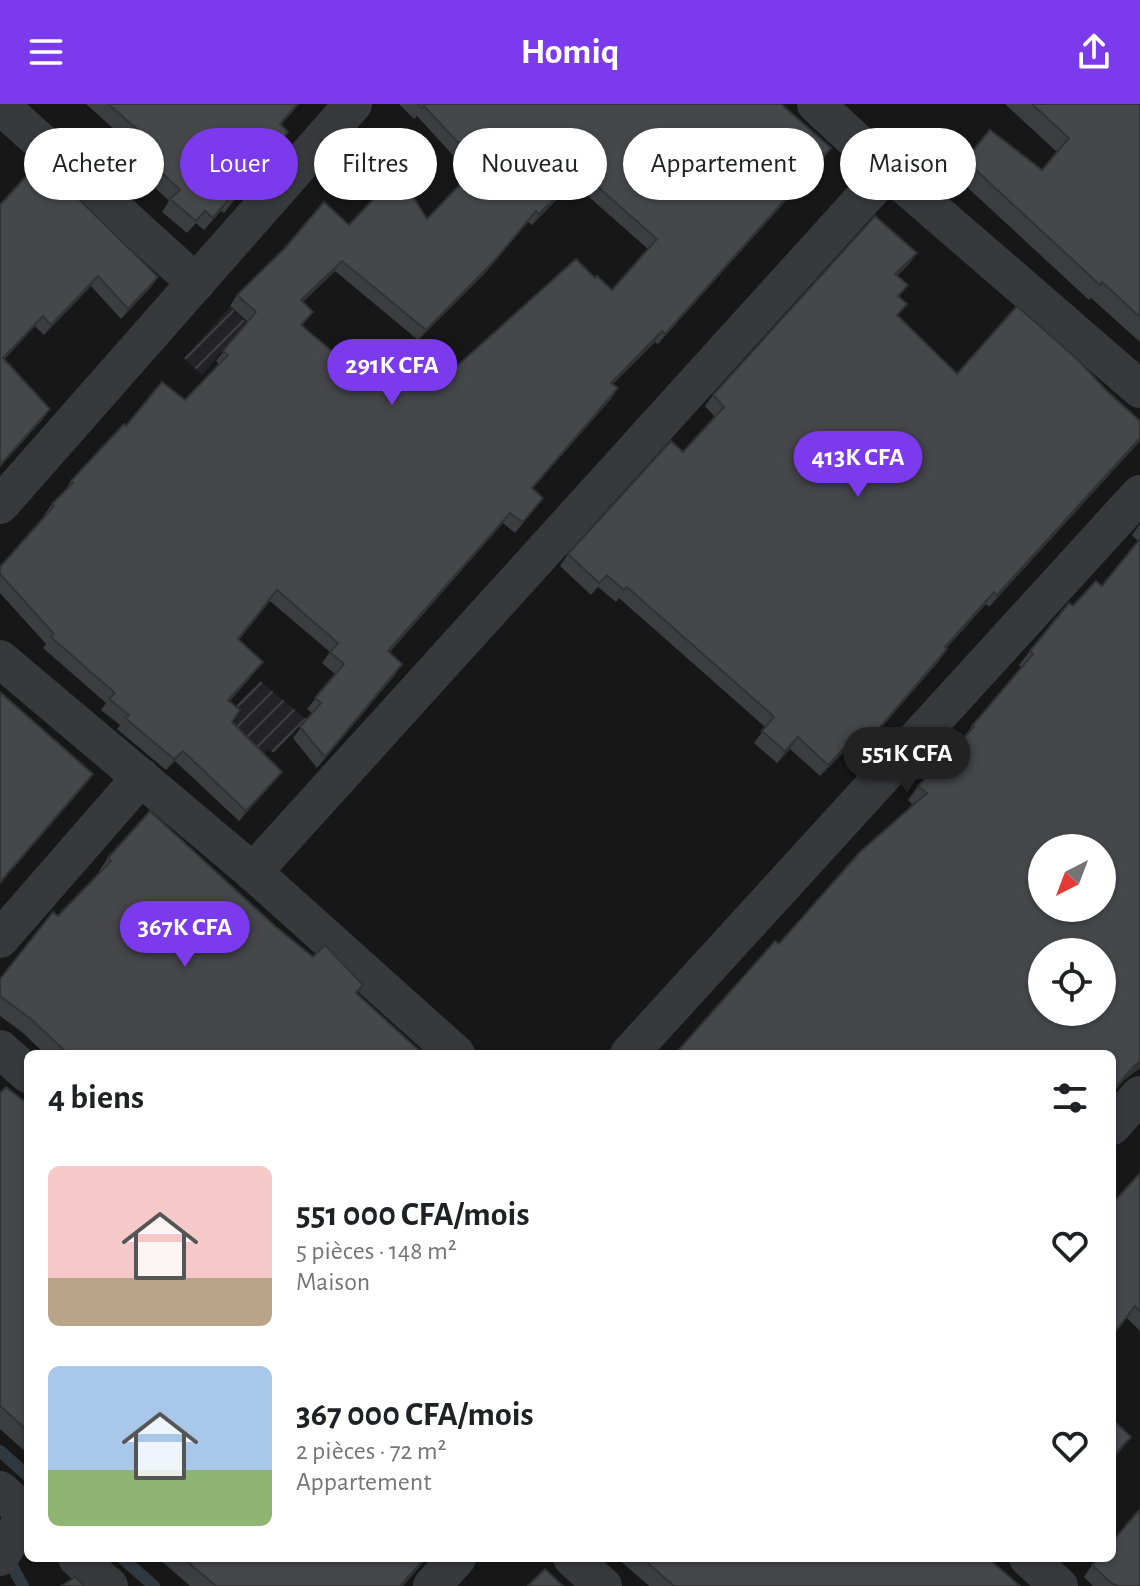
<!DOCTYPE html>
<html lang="fr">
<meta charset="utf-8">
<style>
body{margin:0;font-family:"Alegreya Sans",sans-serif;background:#f6f6f6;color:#202124;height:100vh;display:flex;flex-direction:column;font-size:30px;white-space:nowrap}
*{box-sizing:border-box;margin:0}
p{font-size:26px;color:#757577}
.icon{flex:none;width:44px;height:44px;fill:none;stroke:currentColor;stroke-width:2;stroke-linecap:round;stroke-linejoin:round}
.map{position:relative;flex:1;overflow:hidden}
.panel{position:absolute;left:24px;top:946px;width:1092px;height:512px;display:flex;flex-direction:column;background:#fff;border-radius:12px;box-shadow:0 2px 6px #0004}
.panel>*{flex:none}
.top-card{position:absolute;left:24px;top:24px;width:1092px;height:72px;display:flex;gap:16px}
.needle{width:52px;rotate:222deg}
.controls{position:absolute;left:1028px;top:730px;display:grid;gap:16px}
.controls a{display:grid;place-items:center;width:88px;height:88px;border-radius:50%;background:#fff;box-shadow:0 2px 6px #0004;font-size:40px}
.price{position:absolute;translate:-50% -68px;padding:0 18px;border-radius:28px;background:#7c3aed;color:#fff;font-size:26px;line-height:52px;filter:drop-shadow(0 2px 4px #0008)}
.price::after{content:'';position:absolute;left:50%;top:48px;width:24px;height:18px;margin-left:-12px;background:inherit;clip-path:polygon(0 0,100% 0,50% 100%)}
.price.current{background:#222;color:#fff}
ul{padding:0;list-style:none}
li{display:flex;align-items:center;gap:24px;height:200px;padding:0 24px}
li span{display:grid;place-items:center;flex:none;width:224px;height:160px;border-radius:12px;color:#555}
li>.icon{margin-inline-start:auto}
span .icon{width:96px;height:96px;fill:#fffc;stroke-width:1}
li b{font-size:34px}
h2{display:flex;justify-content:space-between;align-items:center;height:96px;padding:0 24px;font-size:34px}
.pill{padding:0 28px;border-radius:36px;background:#fff;box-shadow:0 2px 6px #0004;font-size:28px;line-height:72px}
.pill.current{background:#7c3aed;color:#fff}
header{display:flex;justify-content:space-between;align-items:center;height:104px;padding:0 24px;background:#7c3aed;color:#fff;font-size:36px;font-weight:700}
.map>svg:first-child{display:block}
</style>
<header><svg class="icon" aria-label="menu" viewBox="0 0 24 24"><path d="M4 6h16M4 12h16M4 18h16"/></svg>Homiq<svg class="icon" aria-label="share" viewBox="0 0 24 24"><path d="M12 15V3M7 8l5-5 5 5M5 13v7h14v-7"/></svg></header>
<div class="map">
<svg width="1140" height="1482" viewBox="0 0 1140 1482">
<defs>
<pattern id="industrial-furrows" width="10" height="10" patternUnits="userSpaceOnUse" patternTransform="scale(2)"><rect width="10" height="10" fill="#232325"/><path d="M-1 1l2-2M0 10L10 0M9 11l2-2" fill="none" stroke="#404042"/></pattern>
</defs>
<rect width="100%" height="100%" fill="#171718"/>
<!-- industrial -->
<g fill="url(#industrial-furrows)">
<path d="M230,203L247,219L202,271L184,254Z"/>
<path d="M260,577L306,615L274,649L268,645L255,659L224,632L236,616L229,609Z"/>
</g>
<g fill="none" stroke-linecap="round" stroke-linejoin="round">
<!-- stream -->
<g stroke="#313940" stroke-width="12">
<path d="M0,1347L28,1372"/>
<path d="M7,1453L23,1482"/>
<path d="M122,1454L154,1482"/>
</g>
<!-- minor -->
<g stroke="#38393d" stroke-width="38">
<path d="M816,0L888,67L1140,285"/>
<path d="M0,1L196,179"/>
<path d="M0,401L353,0"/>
<path d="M0,555L253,768L456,950"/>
<path d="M253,768L888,67"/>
<path d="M0,835L141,673"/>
<path d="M0,945L28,970"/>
<path d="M629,950L1140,390"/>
<path d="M1112,1022L1140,991"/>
<path d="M0,1386L28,1412"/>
<path d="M0,1453L26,1410"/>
<path d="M77,1454L109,1482"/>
<path d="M572,1454L603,1482"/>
<path d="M1028,1454L1059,1482"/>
<path d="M432,1482L457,1454"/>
</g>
</g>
<!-- wall -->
<g fill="#3c3d40" fill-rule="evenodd">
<path d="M86,0H299L281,21L288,28L224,109L221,107L204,126L196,119L187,129L162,108L169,97L117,47L125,35Z"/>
<path d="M399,0H781L823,55L658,240L655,238L613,280L618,284L611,295L533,384L543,394L515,429L503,419L390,548L395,571L317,664L293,634L312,609L307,605L335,570L322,559L330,548L270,497L239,536L255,568L230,597L232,618L274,678L239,717L175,657L166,666L117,625L120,621L101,606L106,599L43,544L46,540L0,489V463L46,412L44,411L52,400L64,388L71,377L126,322L185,296L219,260L216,257L248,218L230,202L237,191L349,121L427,115L470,70L417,12L414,15ZM573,79L648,145L612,186L595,174L437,280L366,276L302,222L313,208L303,198L335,167L418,236L486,168L528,118L532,121Z"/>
<path d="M1005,0H1140V238L1091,194L1089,196L954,71L965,56L1042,66L1057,48Z"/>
<path d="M0,101L158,173L151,183L121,215L91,182L44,231L35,222L4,256L43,315L0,363Z"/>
<path d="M917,149L909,160L897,172L899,194L898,212L957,270L1106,286L1140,317V337L989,503L986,500L946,544L939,557L860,648L851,640L820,672L790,645L777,659L754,639L765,624L764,622L619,494L616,498L598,483L591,491L560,462L568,450L683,348L715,313L705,302L713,291Z"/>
<path d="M1140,420V964L1124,976L1112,990V950L779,840L913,701L908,696L918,682L963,634L972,622L1021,563L1019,561L1030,547L1073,502L1102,482L1138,437L1132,431Z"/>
<path d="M108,754L275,822L357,890L423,950H45L22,928L0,912V875L100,769L99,767Z"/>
<path d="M0,989L28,1000V1350L0,1325Z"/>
<path d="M1140,1069V1227L1126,1213L1112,1233V1100Z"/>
<path d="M158,1454H427L403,1482H190Z"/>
<path d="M617,1454H988L1020,1482H649Z"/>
<path d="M1092,1461L1140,1482H1093L1084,1473Z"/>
</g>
<!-- shaded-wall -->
<g fill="#313234">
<path d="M297,0H299L271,33L280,20Z"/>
<path d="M288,28L279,40L224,109L232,96Z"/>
<path d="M831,44L823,55L658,240L665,230Z"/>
<path d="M581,68L573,79L532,121L539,110Z"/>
<path d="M230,94L221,107L204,126L213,114Z"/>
<path d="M536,107L528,118L486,168L418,236L426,226Z"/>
<path d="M917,149L909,160L887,181L895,170Z"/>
<path d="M342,157L335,167L294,207L301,196Z"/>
<path d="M98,172L91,182L44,231L51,221Z"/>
<path d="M158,173L151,183L121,215L128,205Z"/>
<path d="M43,212L35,222L0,260L3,254Z"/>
<path d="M662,227L655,238L603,290L611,279Z"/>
<path d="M618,284L611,295L524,394L532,384Z"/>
<path d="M50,305L43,315L0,363V361Z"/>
<path d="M1140,334V337L989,503L997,491Z"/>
<path d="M510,409L503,419L381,558L388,547Z"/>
<path d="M994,488L986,500L937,555L945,543Z"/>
<path d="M947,545L939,557L860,648L869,636Z"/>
<path d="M263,558L255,568L221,607L228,596Z"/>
<path d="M402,560L395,571L317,664L325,653Z"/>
<path d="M859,628L851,640L820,672L828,661Z"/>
<path d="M798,633L790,645L777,659L785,647Z"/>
<path d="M183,647L175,657L166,666L174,655Z"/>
<path d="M282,668L274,678L239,717L246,707Z"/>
<path d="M93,670L86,680L0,780V778Z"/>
<path d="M1140,957V964L1124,976L1112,990V987L1134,962Z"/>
<path d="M1131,1333L1122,1345L1112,1356V1353Z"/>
<path d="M425,1454H427L403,1482H400Z"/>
</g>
<!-- building -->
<g fill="#46474b" stroke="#313234" stroke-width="2" fill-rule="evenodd">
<path d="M108,0H297L280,20L288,28L232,96L230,94L213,114L205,107L196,117L170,95L180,86L125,34L137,25Z"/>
<path d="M417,0H781L831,44L665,230L662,227L611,279L618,284L532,384L543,394L523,418L510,409L388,547L402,560L325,653L300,623L321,599L315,594L344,560L330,548L338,539L277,486L238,535L263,558L228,596L240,606L232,618L282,668L246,707L183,647L174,655L125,614L129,611L109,595L115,589L51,533L54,530L0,470V463L54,402L52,400L73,379L71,377L124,320L126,322L162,278L185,296L228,251L223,247L256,208L237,191L285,144L324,98L349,121L398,69L427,115L479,61L424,2L422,4ZM581,68L657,135L612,186L597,172L595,174L576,155L437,280L398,239L366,276L301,221L313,208L301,196L342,157L426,226L494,157L536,107L539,110Z"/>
<path d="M1032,0H1140V213L1102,178L1100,181L965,56L990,26L1042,66L1069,34Z"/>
<path d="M40,57L158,173L128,205L98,172L51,221L43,212L3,254L50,305L0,361V101Z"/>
<path d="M875,112L917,149L895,170L908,181L898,192L907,200L897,211L957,270L1017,202L1077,255L1106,286L1140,317V334L997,491L994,488L945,543L947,545L869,636L859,628L828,661L798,633L785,647L762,627L774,613L772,611L627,483L624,486L607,471L599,479L568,450L671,337L683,348L724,303L713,291Z"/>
<path d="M1140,435V957L1134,962L1112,987V950H675L775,837L779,840L860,748L927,689L918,682L974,623L972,622L1033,550L1030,547L1069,499L1073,502L1096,477L1102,482ZM1042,744H1102V804H1042ZM1042,848H1102V908H1042Z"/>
<path d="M0,588L93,670L0,778Z"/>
<path d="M150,707L275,822L313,853L325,841L363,881L356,889L423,950H68L31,915L0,892V875L53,808L58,812L111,757L108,754Z"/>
<path d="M6,983L28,1000V1327L0,1302V989Z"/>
<path d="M1140,1069V1207L1135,1202L1112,1232V1100Z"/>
<path d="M1112,1315L1131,1333L1112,1353Z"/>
<path d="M1140,1405V1482H1118L1111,1479L1092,1461L1098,1454H1112V1438Z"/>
<path d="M183,1454H425L400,1482H216Z"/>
<path d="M642,1454H988L1020,1482H674Z"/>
<path d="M545,1465L563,1482H528Z"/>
<path d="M75,1473L85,1482H61Z"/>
</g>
</svg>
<div class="controls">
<a><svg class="needle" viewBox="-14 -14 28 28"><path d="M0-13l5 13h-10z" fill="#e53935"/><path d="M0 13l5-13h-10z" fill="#757577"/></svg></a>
<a><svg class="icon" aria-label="locate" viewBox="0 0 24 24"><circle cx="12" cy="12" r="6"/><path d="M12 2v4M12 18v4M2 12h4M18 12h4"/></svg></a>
</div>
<b class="price" style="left:392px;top:303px">291K CFA</b>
<b class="price" style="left:858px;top:395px">413K CFA</b>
<b class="price current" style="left:907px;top:691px">551K CFA</b>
<b class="price" style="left:185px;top:865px">367K CFA</b>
<div class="top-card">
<a class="pill">Acheter</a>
<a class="pill current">Louer</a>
<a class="pill">Filtres</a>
<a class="pill">Nouveau</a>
<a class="pill">Appartement</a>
<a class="pill">Maison</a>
</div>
<section class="panel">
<h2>4 biens<svg class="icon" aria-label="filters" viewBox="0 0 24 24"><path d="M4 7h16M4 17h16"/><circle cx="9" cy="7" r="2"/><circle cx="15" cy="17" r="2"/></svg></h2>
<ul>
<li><span style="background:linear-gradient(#f6c9c9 70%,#b9a48a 0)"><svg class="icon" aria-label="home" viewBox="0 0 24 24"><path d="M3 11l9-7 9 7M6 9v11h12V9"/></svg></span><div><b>551 000 CFA/mois</b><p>5 pièces · 148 m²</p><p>Maison</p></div><svg class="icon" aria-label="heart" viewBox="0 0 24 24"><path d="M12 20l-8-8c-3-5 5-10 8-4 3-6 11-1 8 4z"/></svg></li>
<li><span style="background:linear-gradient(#a9c7e8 65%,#8fb573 0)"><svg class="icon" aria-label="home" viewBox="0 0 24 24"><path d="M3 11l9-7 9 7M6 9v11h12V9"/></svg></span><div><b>367 000 CFA/mois</b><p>2 pièces · 72 m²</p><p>Appartement</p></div><svg class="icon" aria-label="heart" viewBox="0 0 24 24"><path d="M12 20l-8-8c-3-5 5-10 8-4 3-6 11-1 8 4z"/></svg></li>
</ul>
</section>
</div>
